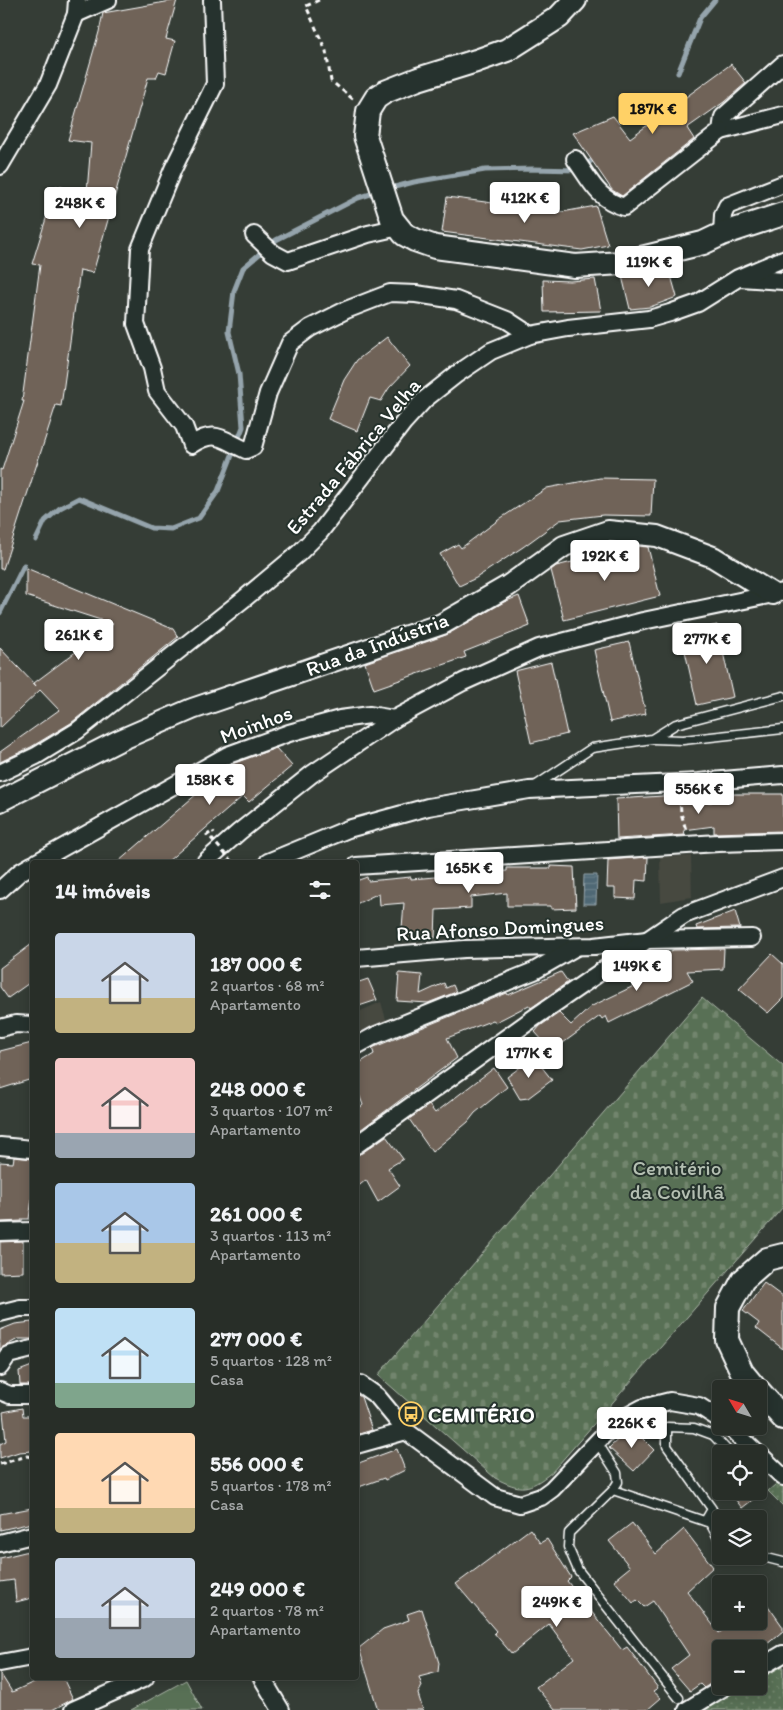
<!DOCTYPE html>
<html lang="pt">
<meta charset="utf-8">
<style>
body{margin:0;font-family:Itim,sans-serif;background:#343a34;color:#f1f3f6;height:100vh;display:flex;flex-direction:column;font-size:19px;white-space:nowrap}
*{box-sizing:border-box;margin:0}
p{font-size:16px;color:#a5a8a8}
.icon{flex:none;width:28px;height:28px;fill:none;stroke:currentColor;stroke-width:2;stroke-linecap:round;stroke-linejoin:round}
.map{position:relative;flex:1;overflow:hidden}
.details{position:absolute;left:30px;top:860px;width:329px;height:820px;display:flex;flex-direction:column;background:#282e28;border-radius:5px;box-shadow:0 2px 12px #0003,0 0 0 1px #444a45}
.details>*{flex:none}
.needle{width:32px;rotate:308deg}
.buttons{position:absolute;left:712px;top:1380px;display:grid;gap:10px}
.buttons a{display:grid;place-items:center;width:55px;height:55px;border-radius:5px;background:#282e28;box-shadow:0 2px 12px #0003,0 0 0 1px #444a45;font-size:25px}
.price{position:absolute;translate:-50% -42px;padding:0 11px;border-radius:5px;background:#fff;color:#222;font-size:16px;line-height:32px;filter:drop-shadow(0 1px 2px #0008)}
.price::after{content:'';position:absolute;left:50%;top:30px;width:15px;height:11px;margin-left:-8px;background:inherit;clip-path:polygon(0 0,100% 0,50% 100%)}
.price.current{background:#ffd166;color:#111}
ul{padding:0;list-style:none}
li{display:flex;align-items:center;gap:15px;height:125px;padding:0 25px}
li span{display:grid;place-items:center;flex:none;width:140px;height:100px;border-radius:5px;color:#555}
li>.icon{margin-inline-start:auto}
span .icon{width:60px;height:60px;fill:#fffc;stroke-width:1}
li b{font-size:21px}
h2{display:flex;justify-content:space-between;align-items:center;height:60px;padding:0 25px;font-size:21px}
.map>svg:first-child{display:block}
</style>
<div class="map">
<svg width="783" height="1710" viewBox="0 0 783 1710">
<defs>
<pattern id="cemetery-stones" width="16" height="16" patternUnits="userSpaceOnUse" patternTransform="scale(1.25)"><rect width="16" height="16" fill="#597054"/><path d="M2 7V4a2 2 0 0 1 4 0v3zM10 15v-3a2 2 0 0 1 4 0v3z" fill="#72856e"/></pattern>
<pattern id="garden-dots" width="8" height="8" patternUnits="userSpaceOnUse" patternTransform="scale(1.25)"><rect width="8" height="8" fill="#597054"/><path d="M2 2h.1M6 6h.1" fill="none" stroke="#72856e" stroke-width="1.8" stroke-linecap="round"/></pattern>
<pattern id="water-rules" width="6" height="5" patternUnits="userSpaceOnUse" patternTransform="scale(1.25)"><rect width="6" height="5" fill="#4f6874"/><path d="M0 2.5h6" fill="none" stroke="#697f89"/></pattern>
</defs>
<rect width="100%" height="100%" fill="#353d36"/>
<filter id="ink" filterUnits="userSpaceOnUse"><feTurbulence type="fractalNoise" baseFrequency=".02" numOctaves="2"/><feDisplacementMap in="SourceGraphic" scale="10" xChannelSelector="R" yChannelSelector="G"/><feConvolveMatrix kernelMatrix="1 2 1 2 8 2 1 2 1" color-interpolation-filters="sRGB"/></filter>
<g filter="url(#ink)">
<!-- built -->
<g fill="#464840">
<path d="M691,856L692,897L661,902L660,857Z"/>
<path d="M381,1002L388,1026L356,1040V1013Z"/>
</g>
<!-- cemetery -->
<path fill="url(#cemetery-stones)" stroke="#acb8aa" d="M702,998L783,1066V1207L552,1472C528,1491 521,1491 495,1478L378,1375Z"/>
<!-- garden -->
<g fill="url(#garden-dots)" stroke="#acb8aa">
<path d="M783,1478V1506L768,1491Z"/>
<path d="M783,1666V1710H703L720,1699L744,1686H759V1679Z"/>
</g>
<!-- pitch -->
<path fill="#597054" stroke="#acb8aa" d="M186,1680L202,1710H131Z"/>
<!-- water -->
<path fill="url(#water-rules)" stroke="#95a4ac" d="M584,875H597L596,904H583Z"/>
<g fill="none" stroke-linecap="round" stroke-linejoin="round">
<!-- stream -->
<g stroke="#95a4ac" stroke-width="5">
<path d="M678,73L700,18L715,0"/>
<path d="M387,189L414,182L485,170L533,169L578,170L591,161"/>
<path d="M36,540L45,521L60,508L79,498L151,528L171,529L199,518L218,491L243,427L239,374L229,332L234,291L243,268L276,240L358,198L377,192"/>
<path d="M0,613L24,565"/>
</g>
</g>
<!-- building -->
<g fill="#6f6359" stroke="#fff">
<path d="M177,0L166,39L175,41L166,73L159,71L156,78H148L93,273L80,270L61,406L56,405L3,569H0V469L2,470L24,401H22L40,265L32,264L56,186L87,192L91,143L68,140L99,32L103,13Z"/>
<path d="M731,64L746,83L724,102L687,128L694,139L622,196L612,190L573,133L613,116L630,138Z"/>
<path d="M447,197L562,212L596,206L608,245L582,250L442,232Z"/>
<path d="M668,265L677,297L650,307L630,309L622,276Z"/>
<path d="M595,279L601,311L544,312L543,280L570,281Z"/>
<path d="M387,337L410,366L389,388L381,401L370,398L357,431L328,419L344,380L357,360Z"/>
<path d="M600,478L653,479L651,516L603,515L560,520L523,547L476,578L459,586L440,554L458,544L461,548L501,518L547,488Z"/>
<path d="M637,546L648,547L660,596L564,620L551,570L556,566Z"/>
<path d="M26,568L173,629L178,637L71,723L31,747L0,762V752L59,710L40,690L0,728V648L36,686L34,683L113,624L26,596Z"/>
<path d="M519,596L530,626L464,652L466,657L374,689L365,663L446,635L504,602Z"/>
<path d="M717,625L733,697L697,705L681,633Z"/>
<path d="M629,642L646,714L610,722L594,650Z"/>
<path d="M551,662L567,734L531,743L515,671Z"/>
<path d="M276,748L292,766L249,802L243,796L167,862H118L221,773L220,771L232,764Z"/>
<path d="M711,794H783V831L714,833V826L684,830L685,835L617,839L616,799L678,795V804L712,802Z"/>
<path d="M648,857L647,881L636,880L635,899L615,898V888H607L608,860Z"/>
<path d="M551,866L574,867L576,908L551,909V906H507V893L471,897V908L436,910L435,938L401,940L404,903L380,905L379,893L356,904V881L367,877L368,881L411,877V879L507,871V868H551Z"/>
<path d="M735,911L740,928L697,929L696,926Z"/>
<path d="M32,944V981L8,998L0,987V968Z"/>
<path d="M724,949L723,969L687,971L693,981L609,1023L606,1016L602,1019L600,1016L552,1051L535,1032L540,1026L559,1013L571,1025L592,1006L640,983L635,970L673,950Z"/>
<path d="M772,954L783,964V998L768,1013L739,989Z"/>
<path d="M561,972L568,982L531,1008L529,1005L496,1022L493,1020L447,1038L457,1058L356,1133V1111L363,1105L356,1086V1065L374,1054L372,1048L507,993L508,995Z"/>
<path d="M399,973L422,975L420,994L444,983L446,988L453,985L456,992L428,1003L397,1001Z"/>
<path d="M368,979L377,1000L356,1007V983Z"/>
<path d="M32,1043V1079L0,1089V1051Z"/>
<path d="M534,1057L552,1080L528,1098L520,1099L507,1077Z"/>
<path d="M494,1068L507,1087L475,1113L468,1122L432,1152L409,1119L429,1105L435,1113Z"/>
<path d="M386,1136L403,1159L388,1168L400,1186L378,1202L366,1180L356,1188V1155L362,1153Z"/>
<path d="M14,1157L32,1159V1199L29,1219H22V1221L0,1222V1162L13,1163Z"/>
<path d="M23,1241V1272L0,1273V1242Z"/>
<path d="M764,1283L783,1297V1349L756,1328L759,1323L743,1311Z"/>
<path d="M32,1322V1339H18L0,1349V1330L15,1324Z"/>
<path d="M32,1366V1385H20L19,1371Z"/>
<path d="M356,1394L361,1397L372,1430L356,1435Z"/>
<path d="M22,1408L23,1416H32V1451L19,1452L0,1458V1444L6,1441L3,1412Z"/>
<path d="M631,1427L654,1450L634,1471L609,1448Z"/>
<path d="M397,1449L405,1470L385,1480L384,1478L356,1488V1464Z"/>
<path d="M729,1491H764L742,1508Z"/>
<path d="M32,1508V1523L0,1530V1514Z"/>
<path d="M632,1523L656,1554L684,1529L713,1567L687,1591L719,1633L735,1621H759V1593L783,1627V1631L761,1649H721V1677L704,1688L700,1684L690,1691L671,1669L689,1655L653,1601L644,1607L637,1600L633,1603L614,1580L630,1567L609,1541Z"/>
<path d="M530,1529L540,1543L547,1539L571,1577L567,1581L622,1650L627,1647L658,1688L653,1691L661,1698L647,1710H555L536,1687L574,1658L549,1624L512,1654L494,1633L496,1631L456,1584Z"/>
<path d="M29,1551L32,1575V1598L16,1602L14,1580L0,1582V1558Z"/>
<path d="M422,1609L439,1663L438,1672L419,1677L422,1686L418,1694L423,1710H378L359,1648L383,1629L409,1620L407,1614Z"/>
<path d="M0,1673L12,1692L43,1678H63L73,1699L52,1710H0Z"/>
</g>
<g fill="none" stroke-linecap="round" stroke-linejoin="round">
<!-- service casing -->
<g stroke="#fff" stroke-width="11">
<g id="service">
<path d="M653,739L683,740L783,729"/>
<path d="M535,786L592,748L652,739L676,724L783,696"/>
<path d="M597,1442L617,1473L618,1482L613,1490L569,1533L568,1547L578,1570L679,1698"/>
<path d="M613,1490L710,1523L717,1536L721,1540"/>
<path d="M705,1521L712,1509L667,1446V1427L694,1428L713,1435L731,1454"/>
<path d="M759,1556L783,1562"/>
</g>
</g>
<!-- minor casing -->
<g stroke="#fff" stroke-width="20">
<g id="minor">
<path d="M212,0L215,84L173,169L140,249L136,324L152,368L157,391L184,426L191,445C216,428 222,440 246,450L253,447L268,393L290,343L310,328L346,310L390,293L416,294L456,300L507,320L530,335"/>
<path d="M76,14L108,0"/>
<path d="M783,64L723,117L721,131L783,115"/>
<path d="M575,159C591,181 597,199 624,207L721,131"/>
<path d="M0,166L48,85L76,14L77,0"/>
<path d="M722,234L723,215L727,206L783,184"/>
<path d="M254,235L273,253L288,261L368,234L399,227"/>
<path d="M740,278L783,281"/>
<path d="M0,773L36,756L77,731L245,598L299,553L320,532L404,422L424,400L457,374L491,351L530,335L568,328L649,319L670,313L698,303L738,278L783,259"/>
<path d="M37,862L228,755L289,733L340,719L370,715L394,719"/>
<path d="M205,862L239,832L312,774L394,719L463,682L539,648L643,621L783,592"/>
<path d="M268,862L348,829L428,807L529,790L699,782L783,775"/>
<path d="M356,866L718,843L783,841"/>
<path d="M0,890L20,872L32,865"/>
<path d="M356,958L464,949L594,946L647,940L752,938"/>
<path d="M0,1028L16,1024L32,1025"/>
<path d="M356,1046L376,1035L534,971L576,947"/>
<path d="M356,1145L538,1015L647,940L684,915L783,878"/>
<path d="M0,1146L32,1149"/>
<path d="M0,1232L32,1231"/>
<path d="M0,1313L20,1308H32"/>
<path d="M0,1367L8,1355L32,1349"/>
<path d="M356,1384H360L377,1396L406,1431L495,1497L520,1504L541,1497L552,1489L616,1422L642,1408L670,1401L699,1406L721,1420"/>
<path d="M0,1391L10,1395H32"/>
<path d="M728,1426L758,1454"/>
<path d="M356,1445L406,1431"/>
<path d="M759,1454L783,1477"/>
<path d="M0,1543L32,1535"/>
<path d="M0,1663L32,1657"/>
<path d="M759,1668L783,1654"/>
<path d="M262,1678L281,1710"/>
<path d="M73,1710L145,1678"/>
<path d="M687,1710L726,1686"/>
</g>
</g>
<!-- tertiary casing -->
<g stroke="#fff" stroke-width="24">
<path id="tertiary" d="M0,801L118,741L192,709L442,624L508,586L564,546L608,531L657,536L713,557L773,594"/>
</g>
<!-- secondary casing -->
<g stroke="#fff" stroke-width="26">
<g id="secondary">
<path d="M575,0L559,17L507,50L476,61L418,79L385,92L376,98L368,111L365,136L392,219L404,234L415,240L435,247L575,266L621,263L703,243L722,234L783,214"/>
<path d="M756,1389L742,1372L727,1340L728,1308L743,1280L767,1259L783,1255"/>
<path d="M759,1391L783,1418"/>
</g>
</g>
<!-- path -->
<g stroke="#fff" stroke-width="3" stroke-dasharray="5 4" stroke-linecap="butt">
<path d="M319,0L306,6L326,51L331,81L354,100"/>
<path d="M680,797L681,813L686,830"/>
<path d="M206,836L213,831L214,833"/>
<path d="M0,1464L27,1456L32,1457"/>
</g>
<!-- service -->
<use href="#service" stroke="#26332d" stroke-width="8"/>
<!-- minor -->
<use href="#minor" stroke="#26332d" stroke-width="16"/>
<!-- tertiary -->
<use href="#tertiary" stroke="#26332d" stroke-width="20"/>
<!-- secondary -->
<use href="#secondary" stroke="#26332d" stroke-width="22"/>
<!-- path-bridge -->
<path stroke="#fff" stroke-width="3" stroke-dasharray="5 4" stroke-linecap="butt" d="M211,838L232,862"/>
</g>
</g>
<!-- icons -->
<defs>
<g id="bus-ring" transform="scale(1.25)"><circle r="9.5" fill="#26332d" stroke="#ffd166" stroke-width="1.5"/><path d="M-5-6H5V4H4V6H2V4H-2V6H-4V4H-5ZM-3.5-4V0h7V-4ZM-3.5 1.2v1.5H-2V1.2ZM2 1.2v1.5H3.5V1.2Z" fill="#ffd166"/></g>
</defs>
<g fill-rule="evenodd">
<use href="#bus-ring" x="411" y="1414"/>
</g>
<g text-anchor="middle" dominant-baseline="central" stroke-width="4" stroke-linejoin="round" paint-order="stroke">
<!-- street labels -->
<g font-size="21" fill="#fff" stroke="#26332d">
<text transform="translate(353 456) rotate(-50)">Estrada Fábrica Velha</text>
<text transform="translate(377 644) rotate(-20)">Rua da Indústria</text>
<text transform="translate(256 724) rotate(-20)">Moinhos</text>
<text transform="translate(500 928) rotate(-3)">Rua Afonso Domingues</text>
</g>
<!-- park labels -->
<g font-size="21" fill="#b4bfb2" stroke="#26332d">
<text x="677" y="1167">Cemitério<tspan x="677" dy="24">da Covilhã</tspan></text>
</g>
<!-- poi labels -->
<g font-size="21" font-weight="bold" fill="#fff" stroke="#26332d" text-anchor="start">
<text x="428" y="1414">CEMITÉRIO</text>
</g>
</g>
</svg>
<div class="buttons">
<a><svg class="needle" viewBox="-14 -14 28 28"><path d="M0-13l5 13h-10z" fill="#e53935"/><path d="M0 13l5-13h-10z" fill="#a5a8a8"/></svg></a>
<a><svg class="icon" aria-label="locate" viewBox="0 0 24 24"><circle cx="12" cy="12" r="6"/><path d="M12 2v4M12 18v4M2 12h4M18 12h4"/></svg></a>
<a><svg class="icon" aria-label="layers" viewBox="0 0 24 24"><path d="M12 4l9 5-9 5-9-5zM3 14l9 5 9-5"/></svg></a>
<a>+</a>
<a>−</a>
</div>
<b class="price current" style="left:653px;top:135px">187K €</b>
<b class="price" style="left:525px;top:224px">412K €</b>
<b class="price" style="left:80px;top:229px">248K €</b>
<b class="price" style="left:649px;top:288px">119K €</b>
<b class="price" style="left:605px;top:582px">192K €</b>
<b class="price" style="left:79px;top:661px">261K €</b>
<b class="price" style="left:707px;top:665px">277K €</b>
<b class="price" style="left:210px;top:806px">158K €</b>
<b class="price" style="left:699px;top:815px">556K €</b>
<b class="price" style="left:469px;top:894px">165K €</b>
<b class="price" style="left:637px;top:992px">149K €</b>
<b class="price" style="left:529px;top:1079px">177K €</b>
<b class="price" style="left:632px;top:1449px">226K €</b>
<b class="price" style="left:557px;top:1628px">249K €</b>
<section class="details">
<h2>14 imóveis<svg class="icon" aria-label="filters" viewBox="0 0 24 24"><path d="M4 7h16M4 17h16"/><circle cx="9" cy="7" r="2"/><circle cx="15" cy="17" r="2"/></svg></h2>
<ul>
<li><span style="background:linear-gradient(#c9d6e8 65%,#c2b280 0)"><svg class="icon" aria-label="home" viewBox="0 0 24 24"><path d="M3 11l9-7 9 7M6 9v11h12V9"/></svg></span><div><b>187 000 €</b><p>2 quartos · 68 m²</p><p>Apartamento</p></div></li>
<li><span style="background:linear-gradient(#f6c9c9 75%,#9aa5b1 0)"><svg class="icon" aria-label="home" viewBox="0 0 24 24"><path d="M3 11l9-7 9 7M6 9v11h12V9"/></svg></span><div><b>248 000 €</b><p>3 quartos · 107 m²</p><p>Apartamento</p></div></li>
<li><span style="background:linear-gradient(#a9c7e8 60%,#c2b280 0)"><svg class="icon" aria-label="home" viewBox="0 0 24 24"><path d="M3 11l9-7 9 7M6 9v11h12V9"/></svg></span><div><b>261 000 €</b><p>3 quartos · 113 m²</p><p>Apartamento</p></div></li>
<li><span style="background:linear-gradient(#bfe0f5 75%,#7fa58c 0)"><svg class="icon" aria-label="home" viewBox="0 0 24 24"><path d="M3 11l9-7 9 7M6 9v11h12V9"/></svg></span><div><b>277 000 €</b><p>5 quartos · 128 m²</p><p>Casa</p></div></li>
<li><span style="background:linear-gradient(#ffd9b3 75%,#c2b280 0)"><svg class="icon" aria-label="home" viewBox="0 0 24 24"><path d="M3 11l9-7 9 7M6 9v11h12V9"/></svg></span><div><b>556 000 €</b><p>5 quartos · 178 m²</p><p>Casa</p></div></li>
<li><span style="background:linear-gradient(#c9d6e8 60%,#9aa5b1 0)"><svg class="icon" aria-label="home" viewBox="0 0 24 24"><path d="M3 11l9-7 9 7M6 9v11h12V9"/></svg></span><div><b>249 000 €</b><p>2 quartos · 78 m²</p><p>Apartamento</p></div></li>
</ul>
</section>
</div>
